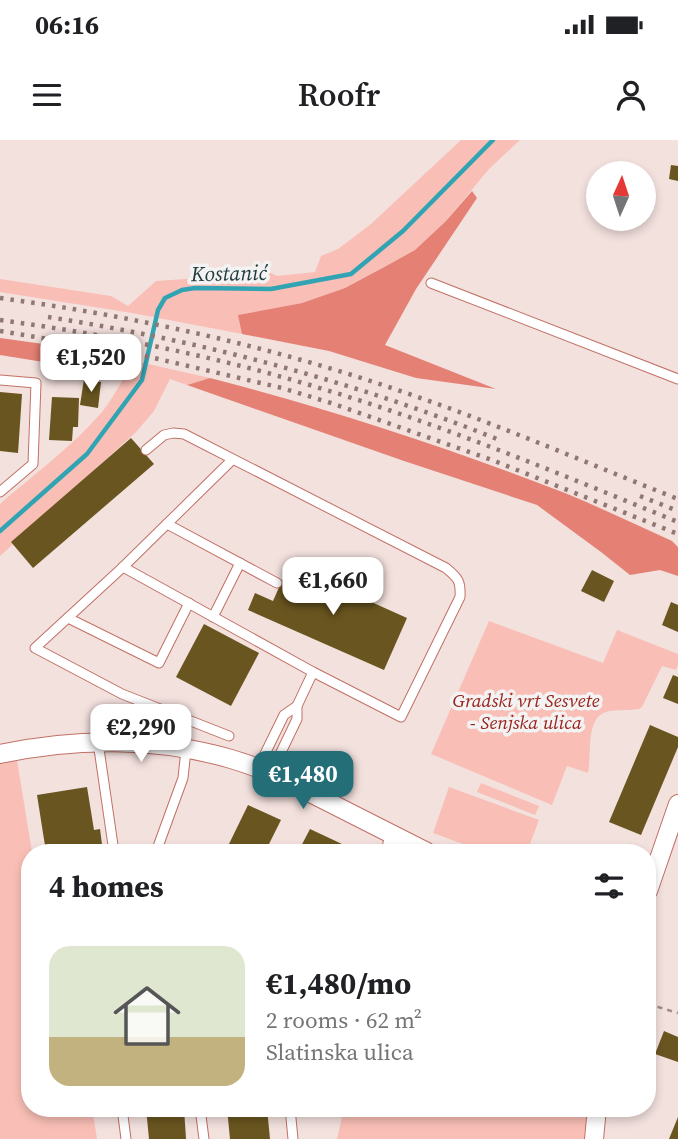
<!DOCTYPE html>
<meta charset="utf-8">
<style>
body{margin:0;font-family:"Source Serif 4",serif;background:#f2f2f2;color:#202124;height:100vh;display:flex;flex-direction:column;font-size:26px;white-space:nowrap}
*{box-sizing:border-box;margin:0}
p{font-size:23px;color:#757577}
.icon{flex:none;width:38px;height:38px;fill:none;stroke:currentColor;stroke-width:2;stroke-linecap:round;stroke-linejoin:round}
.map{position:relative;flex:1;overflow:hidden}
.sheet{position:absolute;left:21px;top:704px;width:635px;height:273px;display:flex;flex-direction:column;background:#fff;border-radius:28px;box-shadow:0 4px 10px #0003}
.sheet>*{flex:none}
.needle{width:46px;rotate:3deg}
.fabs{position:absolute;left:586px;top:21px;display:grid;gap:14px}
.fabs a{display:grid;place-items:center;width:70px;height:70px;border-radius:50%;background:#fff;box-shadow:0 4px 10px #0003;font-size:35px}
.price{position:absolute;translate:-50% -60px;padding:0 16px;border-radius:14px;background:#fff;color:#222;font-size:23px;line-height:46px;filter:drop-shadow(0 2px 4px #0008)}
.price::after{content:'';position:absolute;left:50%;top:42px;width:21px;height:16px;margin-left:-10px;background:inherit;clip-path:polygon(0 0,100% 0,50% 100%)}
.price.active{background:#246e78;color:#fff}
ul{padding:0;list-style:none}
li{display:flex;align-items:center;gap:21px;height:175px;padding:0 28px}
li span{display:grid;place-items:center;flex:none;width:196px;height:140px;border-radius:21px;color:#555}
li>.icon{margin-inline-start:auto}
span .icon{width:84px;height:84px;fill:#fffc;stroke-width:1}
li b{font-size:30px}
h2{display:flex;justify-content:space-between;align-items:center;height:84px;padding:0 28px;font-size:30px}
.status{display:flex;justify-content:space-between;align-items:center;height:49px;padding:0 35px;background:#fff;direction:ltr}
.status svg{height:19px;fill:currentColor}
header{display:flex;justify-content:space-between;align-items:center;height:91px;padding:0 28px;background:#fff;font-size:32px;font-weight:600}
.map>svg:first-child{display:block}
</style>
<div class="status"><b>06:16</b><svg viewBox="0 0 49 12"><path d="M0 12V9h3v3zM5 12V6h3v6zM10 12V3h3v9zM15 12V0h3v12zM26 1h20v11H26zM47 4h2v5h-2z"/></svg></div>
<header><svg class="icon" aria-label="menu" viewBox="0 0 24 24"><path d="M4 6h16M4 12h16M4 18h16"/></svg>Roofr<svg class="icon" aria-label="person" viewBox="0 0 24 24"><circle cx="12" cy="8" r="4"/><path d="M4 21q1-7 8-7t8 7"/></svg></header>
<div class="map">
<svg width="678" height="999" viewBox="0 0 678 999">
<rect width="100%" height="100%" fill="#f3e1de"/>
<!-- green -->
<g fill="#f9bfb6">
<path d="M461,0H520L489,29L446,81L415,110L345,148L302,163L239,175L242,194L132,173L0,152V139L111,156L128,166L156,141L260,134L261,128L277,136L315,132L321,116L338,109L371,84Z"/>
<path d="M135,221L210,238L187,245L170,239L154,271L136,292L0,416V364C34,334 72,307 102,272C115,256 123,237 135,221Z"/>
<path d="M489,481L603,523L617,490L678,514V525L676,530L662,526L642,567L639,569C628,571 616,569 606,572C585,578 592,616 588,633L567,626L552,665L431,614Z"/>
<path d="M17,620L32,712H30V968H92L97,999H0V624Z"/>
<path d="M481,643L539,666L535,675L477,652Z"/>
<path d="M449,647L539,680L527,712H485L433,693Z"/>
<path d="M344,968H587L584,999H337Z"/>
</g>
<!-- forest -->
<g fill="#e58174">
<path d="M472,51L477,58L416,149L385,205L496,249L416,238L329,211L242,194L238,175L302,163L345,148L386,126L415,110L446,81Z"/>
<path d="M0,198L58,206L135,221L124,235L0,215Z"/>
<path d="M210,238C330,269 449,308 565,353C601,368 637,385 672,401L678,407V436L660,430L630,435L601,412L537,365L404,321L187,245Z"/>
</g>
<g fill="none" stroke-linecap="round" stroke-linejoin="round">
<!-- stream -->
<path stroke="#31a4b3" stroke-width="4.5" d="M0,391L87,314L142,240L158,170L165,158L182,150L195,148L271,149L351,134L403,91L493,0"/>
</g>
<!-- building -->
<g fill="#69551f">
<path d="M671,25L678,26V41L669,39Z"/>
<path d="M84,239L101,242L98,268L80,265Z"/>
<path d="M0,252L22,254L18,313L0,311Z"/>
<path d="M52,257L79,258L78,287H73L72,301L49,300Z"/>
<path d="M131,298L154,324L33,428L11,402Z"/>
<path d="M289,425L407,478L384,530L248,470L255,453L273,461Z"/>
<path d="M592,430L614,441L604,462L581,451Z"/>
<path d="M671,462L678,465V492L662,485Z"/>
<path d="M204,484L259,513L231,566L176,537Z"/>
<path d="M673,535L678,537V564L663,558Z"/>
<path d="M650,585L678,597V607L641,695L609,682Z"/>
<path d="M87,647L94,690L100,689L103,712H46L37,655Z"/>
<path d="M248,665L281,680L265,712H243L228,706Z"/>
<path d="M310,689L359,712H298Z"/>
<path d="M664,891L678,897V922L655,914Z"/>
<path d="M146,968H184L186,999H149Z"/>
<path d="M227,968H267L270,999H230Z"/>
<path d="M678,977V999H669Z"/>
</g>
<g fill="none" stroke-linecap="round" stroke-linejoin="round">
<!-- service casing -->
<g stroke="#c17065" stroke-width="11">
<g id="service">
<path d="M431,143L678,239"/>
<path d="M0,240L36,243L33,324L0,352"/>
<path d="M146,310L164,295L173,293L184,294L446,428C458,438 461,441 460,457L401,577L313,532L123,427L233,319"/>
<path d="M167,384L277,443"/>
<path d="M123,427L35,508L122,554L229,596"/>
<path d="M213,477L240,423"/>
<path d="M68,478L159,523L189,463"/>
<path d="M98,602L114,712"/>
<path d="M258,628L284,575L297,566"/>
<path d="M271,633L297,579V566L313,532"/>
<path d="M156,712L183,638L186,610"/>
<path d="M386,712L390,694"/>
<path d="M122,968L126,999"/>
<path d="M200,968L204,999"/>
<path d="M290,968L293,999"/>
</g>
</g>
<!-- minor casing -->
<g stroke="#c17065" stroke-width="20">
<g id="minor">
<path d="M0,614C75,598 156,597 231,619C245,623 258,628 271,633L427,712"/>
<path d="M648,751L678,664"/>
<path d="M594,999L597,968"/>
</g>
</g>
<!-- path -->
<path stroke="#a38a86" stroke-width="2.5" stroke-dasharray="5 5" stroke-linecap="butt" d="M648,864L678,873"/>
<!-- service -->
<use href="#service" stroke="#fff" stroke-width="9"/>
<!-- minor -->
<use href="#minor" stroke="#fff" stroke-width="18"/>
<!-- rail -->
<g stroke="#917773" stroke-width="4.5" stroke-dasharray="3.5 7" stroke-linecap="butt">
<path d="M0,158C140,177 278,208 412,255C502,286 589,324 678,359"/>
<path d="M48,177C202,201 352,241 497,299"/>
<path d="M0,180C110,195 220,217 326,250C446,286 562,335 678,382"/>
<path d="M0,191L137,214L282,248L331,263L492,320L678,394"/>
<path d="M640,356L678,371"/>
</g>
</g>
<g text-anchor="middle" dominant-baseline="central" stroke-width="7" stroke-linejoin="round" paint-order="stroke">
<!-- park labels -->
<g font-size="19" font-style="italic" fill="#9a241d" stroke="#f3f3f3">
<text x="526" y="560">Gradski vrt Sesvete<tspan x="526" dy="22">- Senjska ulica</tspan></text>
</g>
<!-- water labels -->
<g font-size="21" font-style="italic" fill="#213a3e" stroke="#f3f3f3">
<text transform="translate(229 133) rotate(-1)">Kostanić</text>
</g>
</g>
</svg>
<div class="fabs">
<a><svg class="needle" viewBox="-14 -14 28 28"><path d="M0-13l5 13h-10z" fill="#e53935"/><path d="M0 13l5-13h-10z" fill="#757577"/></svg></a>
</div>
<b class="price" style="left:91px;top:254px">€1,520</b>
<b class="price" style="left:333px;top:477px">€1,660</b>
<b class="price" style="left:141px;top:624px">€2,290</b>
<b class="price active" style="left:303px;top:671px">€1,480</b>
<section class="sheet">
<h2>4 homes<svg class="icon" aria-label="filters" viewBox="0 0 24 24"><path d="M4 7h16M4 17h16"/><circle cx="9" cy="7" r="2"/><circle cx="15" cy="17" r="2"/></svg></h2>
<ul>
<li><span style="background:linear-gradient(#dfe7d0 65%,#c2b280 0)"><svg class="icon" aria-label="home" viewBox="0 0 24 24"><path d="M3 11l9-7 9 7M6 9v11h12V9"/></svg></span><div><b>€1,480/mo</b><p>2 rooms · 62 m²</p><p>Slatinska ulica</p></div></li>
</ul>
</section>
</div>
